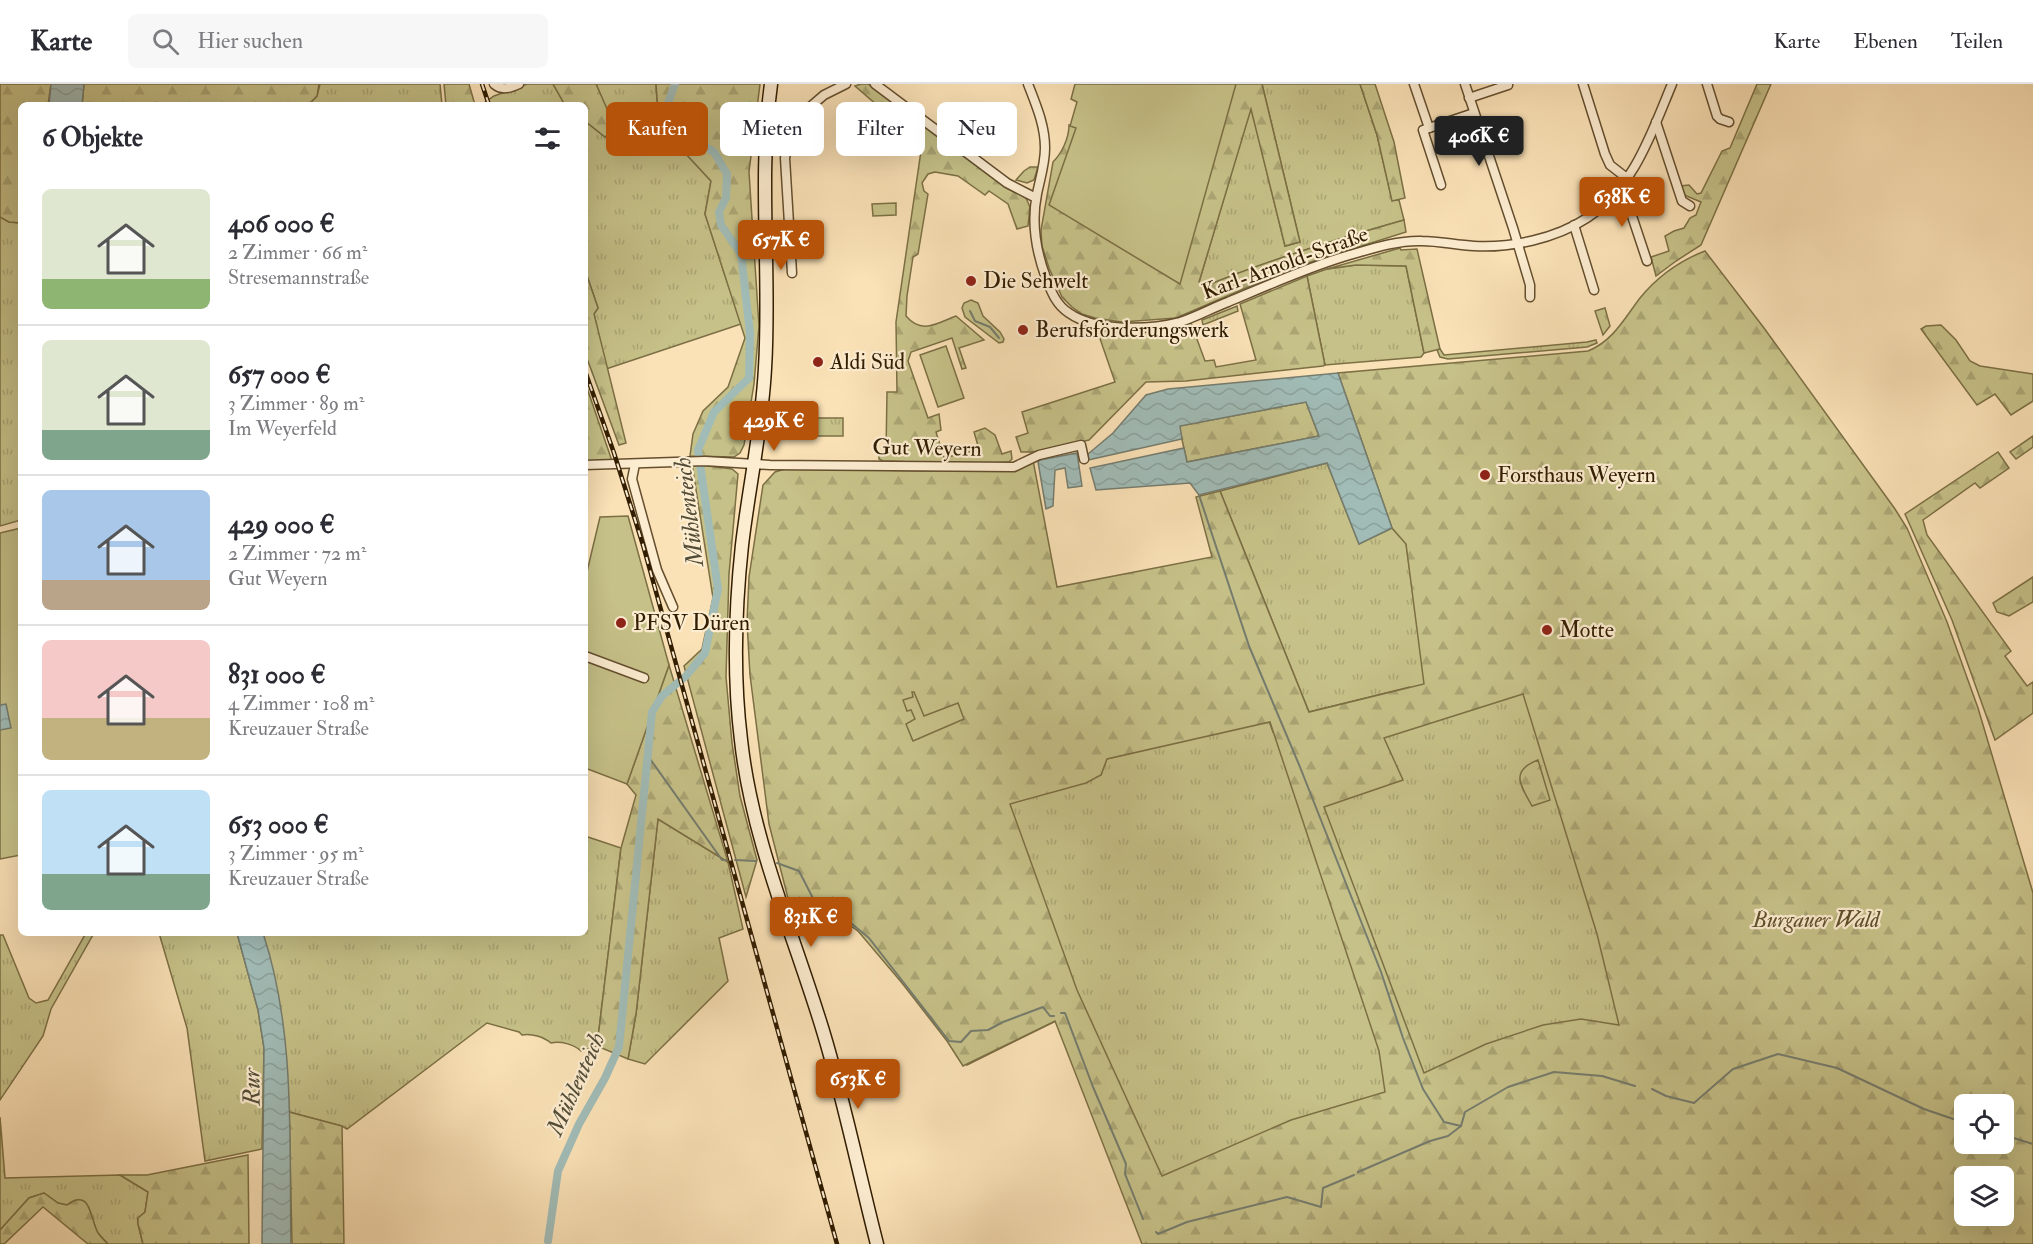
<!DOCTYPE html>
<html lang="de">
<meta charset="utf-8">
<style>
body{margin:0;font-family:"IM FELL Double Pica",serif;background:#f7f7f7;color:#2b2b33;height:100vh;display:flex;flex-direction:column;font-size:22px;white-space:nowrap}
*{box-sizing:border-box;margin:0}
p{font-size:20px;color:#7c7c81}
.icon{flex:none;width:33px;height:33px;fill:none;stroke:currentColor;stroke-width:2;stroke-linecap:round;stroke-linejoin:round}
.map{position:relative;flex:1;overflow:hidden}
.panel{position:absolute;left:18px;top:18px;width:570px;height:834px;display:flex;flex-direction:column;background:#fff;border-radius:9px;box-shadow:0 6px 24px #0002}
.panel>*{flex:none}
.top-card{position:absolute;left:606px;top:18px;width:570px;height:54px;display:flex;gap:12px}
.tools{position:absolute;left:1954px;top:1010px;display:grid;gap:12px}
.tools a{display:grid;place-items:center;width:60px;height:60px;border-radius:9px;background:#fff;box-shadow:0 6px 24px #0002;font-size:30px}
.price{position:absolute;translate:-50% -51px;padding:0 14px;border-radius:6px;background:#b45309;color:#fff;font-size:20px;line-height:39px;filter:drop-shadow(0 2px 3px #0008)}
.price::after{content:'';position:absolute;left:50%;top:36px;width:18px;height:14px;margin-left:-9px;background:inherit;clip-path:polygon(0 0,100% 0,50% 100%)}
.price.current{background:#222;color:#fff}
ul{padding:0;list-style:none}
li{display:flex;align-items:center;gap:18px;height:150px;padding:0 24px}
li+li{border-top:2px solid #e1e1e2}
li span{display:grid;place-items:center;flex:none;width:168px;height:120px;border-radius:9px;color:#555}
li>.icon{margin-inline-start:auto}
span .icon{width:72px;height:72px;fill:#fffc;stroke-width:1}
li b{font-size:26px}
h2{display:flex;justify-content:space-between;align-items:center;height:72px;padding:0 24px;font-size:26px}
.tag{padding:0 21px;border-radius:9px;background:#fff;box-shadow:0 6px 24px #0002;font-size:21px;line-height:54px}
.tag.current{background:#b45309;color:#fff}
header{display:flex;align-items:center;gap:36px;box-sizing:border-box;height:84px;padding:0 30px;background:#fff;border-bottom:2px solid #e1e1e2}
header strong{font-size:28px}
nav{display:flex;gap:33px;margin-inline-start:auto;font-size:21px}
.search{width:420px;height:54px;background:#f7f7f7;display:flex;align-items:center;gap:15px;box-sizing:border-box;padding:0 21px;border-radius:9px;color:#7c7c81;font-size:22px}
.map>svg:first-child{display:block}
</style>
<header>
<strong>Karte</strong>
<div class="search"><svg class="icon" aria-label="search" viewBox="0 0 24 24"><circle cx="10" cy="10" r="6"/><path d="M15 15l6 6"/></svg>Hier suchen</div>
<nav><a>Karte</a><a>Ebenen</a><a>Teilen</a></nav>
</header>
<div class="map">
<svg width="2033" height="1160" viewBox="0 0 2033 1160">
<defs>
<pattern id="grass-tufts" width="24" height="20" patternUnits="userSpaceOnUse" patternTransform="scale(1.5)"><rect width="24" height="20" fill="#c6c188"/><path d="M3 7l-1-3M5 7V3M7 7l1-3M15 17l-1-3M17 17v-4M19 17l1-3" fill="none" stroke="#aba574"/></pattern>
<pattern id="forest-firs" width="22" height="20" patternUnits="userSpaceOnUse" patternTransform="scale(1.5)"><rect width="22" height="20" fill="#c6c188"/><path d="M5 1l3.5 6h-7zM16 11l3.5 6h-7z" fill="#aba574"/></pattern>
<pattern id="water-waves" width="16" height="10" patternUnits="userSpaceOnUse" patternTransform="scale(1.5)"><rect width="16" height="10" fill="#a1bcb7"/><path d="M0 5q4-4 8 0t8 0" fill="none" stroke="#8ba19c"/></pattern>
</defs>
<rect width="100%" height="100%" fill="#fae1b6"/>
<filter id="stains"><feTurbulence type="fractalNoise" baseFrequency=".00333" numOctaves="4"/><feColorMatrix values="0 0 0 0 .2 0 0 0 0 .09 0 0 0 0 .02 0 0 0 .5 -.17"/></filter>
<radialGradient id="worn" r=".72"><stop offset=".6" stop-color="#630" stop-opacity="0"/><stop offset="1" stop-color="#630" stop-opacity=".3"/></radialGradient>
<!-- grass -->
<g fill="url(#grass-tufts)" stroke="#7c6f44" stroke-width="1.5" fill-rule="evenodd">
<path d="M320,0H440L442,21H308L317,12Z"/>
<path d="M527,0H553L565,21H481L494,12Z"/>
<path d="M596,0H656L659,41L711,97L705,130L741,240L606,285L594,230L598,224L585,186V37L605,53L614,43Z"/>
<path d="M1262,0H1360L1377,51L1392,116H1399L1404,136C1337,155 1271,175 1206,202L1199,198L1251,23L1285,162L1300,158Z"/>
<path d="M1030,83H1038L1034,96L1027,99L1016,96L1024,87Z"/>
<path d="M0,133L9,138L21,139V436L0,442Z"/>
<path d="M1356,181L1406,182L1424,269L1421,273L1325,281L1307,192L1327,185Z"/>
<path d="M1237,222L1238,227L1203,241L1202,236Z"/>
<path d="M1605,224L1610,242L1603,251L1595,227Z"/>
<path d="M1596,256L1597,259L1587,263L1448,275L1440,273L1437,266L1440,265L1444,271L1587,258Z"/>
<rect x="812" y="334" width="31" height="18"/>
<path d="M1327,379L1359,460L1392,444L1406,459L1420,561L1519,547L1995,964L2033,1125L1873,1160L1165,1139L1066,932L967,981L913,911L874,863L858,847L835,828L815,825L782,780L1101,691L1106,675L1269,637L1273,648L1410,603L1309,628L1220,407ZM1965,1020H2004V1059H1965ZM1965,1092H2004V1131H1965Z"/>
<path d="M658,735L728,778L743,845L719,854L728,897L645,980L628,975L636,930Z"/>
<path d="M585,752L621,764L597,962L581,967C573,960 561,957 551,959C544,953 531,949 522,951L519,948L487,939L347,1045L342,1042L289,1028L287,990L263,849H585Z"/>
<path d="M86,849H94L51,925L43,952L0,1016V851H3L29,914L36,919L48,916Z"/>
<path d="M159,849H237L258,926L264,964L262,1065L205,1077L187,944Z"/>
<path d="M0,1033L5,1094L120,1091L148,1108L145,1128L138,1134V1140L143,1160H108C105,1157 101,1153 98,1149C90,1135 91,1103 67,1121L58,1119L44,1109L29,1114L0,1146Z"/>
</g>
<!-- forest -->
<g fill="url(#forest-firs)" stroke="#7c6f44" stroke-width="1.5" fill-rule="evenodd">
<path d="M0,0H51L48,21H21V139L9,138L0,133Z"/>
<path d="M84,0H319L317,12L308,21H82Z"/>
<path d="M444,0H469L475,21H446Z"/>
<path d="M553,0H596L615,43L605,53L585,37V21H565Z"/>
<path d="M656,0H760L749,88L759,242L754,300L744,361L740,369L734,373L690,372L693,350L703,327L728,303L745,254L705,130L711,97L659,41Z"/>
<path d="M861,0H868L1005,103L1026,114L1030,123L1028,142L1017,145L1008,120L989,107L985,111L958,92L935,88L928,90L922,99L924,107L928,110L918,170L913,173L907,212L906,232C922,251 937,239 956,232L984,256L959,264L966,284L962,285L952,254L911,268L908,277L928,334L939,330L941,346L936,348L944,374L979,365L974,348L985,344L995,351L1002,370L1011,367L1012,375L1009,378L976,380L883,377L879,375V371L886,368L887,308H897L896,238L922,60L855,2Z"/>
<path d="M1233,0H1262L1300,158L1285,162L1251,25L1199,198L1206,202C1271,175 1337,155 1404,136L1406,148L1295,183L1176,234L1122,238L1095,234L1082,230L1072,223L1062,213L1049,184L1042,162L1041,146L1053,78C1062,69 1069,54 1069,41L1078,43Z"/>
<path d="M1360,0H1375L1394,58L1405,114L1392,117L1377,51Z"/>
<path d="M1757,0H1771L1701,161L1676,177L1656,192L1651,173L1669,167L1665,152L1674,147L1684,144L1690,134L1696,131L1701,118L1684,111L1681,102L1689,101L1697,110L1701,109L1722,67L1730,64Z"/>
<path d="M1400,164L1401,166L1417,165L1440,265L1424,269L1406,182L1356,181L1327,185Z"/>
<path d="M1705,167L1764,244L1895,425L1907,444L1947,538L1978,624L2033,809V1160H1142L1055,937L963,982L947,957L902,899L858,847L829,827L798,836L791,826L769,740L750,591L747,538L749,493L763,401L775,388L788,384L918,387L1012,386L1033,376L1057,503L1212,473L1196,413L1220,407L1309,628L1424,600L1406,460L1392,444L1338,289L1588,267C1613,257 1624,235 1640,214C1658,192 1679,177 1705,167ZM1523,610L1597,850L1619,941L1581,935L1543,941L1486,960L1424,989L1324,723L1403,696L1384,654ZM1270,638L1379,967L1385,1008L1291,1036L1162,1092L1077,906L1010,720L1086,699L1101,691L1107,675ZM1965,1020H2004V1059H1965ZM1965,1092H2004V1131H1965Z"/>
<path d="M585,186L598,224L594,230L626,359L619,361L585,269Z"/>
<path d="M1307,192L1325,281L1323,282L1186,297L1146,298L1089,356L1035,368H1021L1016,353L1028,349L1022,328L1115,298L1097,246C1129,250 1160,248 1191,239L1205,277L1214,276L1216,283L1256,276L1240,220Z"/>
<path d="M1941,241L1956,256L1970,277L1980,282L2033,290V317L2011,331L1995,310L1977,321L1921,245L1926,242Z"/>
<path d="M585,298L612,377H585Z"/>
<path d="M1306,318L1319,352L1187,378L1179,342Z"/>
<path d="M2033,352V363L2016,375L2010,368Z"/>
<path d="M1998,368L2009,384L1980,404L1975,399L1923,436L1927,451L2011,567L2005,572L2027,602L2033,598V629L1995,656L1952,536L1905,430Z"/>
<path d="M692,380L732,385L738,390L729,490L726,593L732,659L740,712L757,776L746,813L684,582L702,565L713,514Z"/>
<path d="M2033,493V518L2009,532L1997,528L1993,519Z"/>
<path d="M669,581L728,778L658,735L636,930L628,975L597,962L621,764L636,711L627,700Z"/>
<path d="M1538,676L1550,716L1532,722C1521,702 1509,687 1538,676Z"/>
<path d="M289,1028L342,1042L344,1160H292Z"/>
<path d="M248,1071L249,1160H143L138,1140V1134L145,1128L148,1108L120,1091H147Z"/>
<path d="M44,1109L58,1119L67,1121C91,1103 90,1135 98,1149C101,1153 105,1157 108,1160H88L43,1123L4,1160H0V1146L29,1114Z"/>
</g>
<!-- garden -->
<g fill="#c6c188" stroke="#7c6f44" stroke-width="1.5">
<path d="M1075,0H1236L1180,200L1049,121L1076,44L1070,42L1077,18L1071,15Z"/>
<path d="M896,119V131L873,132L872,120Z"/>
<path d="M971,216L978,219L983,232L1000,248L1004,255L1003,258L999,259L965,233L962,224L964,219Z"/>
<path d="M946,262L964,314L938,323L920,271Z"/>
<path d="M628,432L669,581L627,700L585,684V496L600,433Z"/>
<path d="M21,444V771L0,775V449Z"/>
<path d="M912,608H914L924,632L958,619L964,635L913,657L906,640L915,635L911,626L907,627L903,616L913,613Z"/>
</g>
<!-- water -->
<g fill="url(#water-waves)" stroke="#757c6e" stroke-width="1.5">
<path d="M51,0H84L82,21H49Z"/>
<path d="M1338,289L1392,444L1359,460L1327,379L1199,411L1190,399L1096,406L1090,384L1184,364L1187,378L1319,352L1306,318L1180,342L1182,355L1088,376V370L1113,349L1146,311L1168,305Z"/>
<path d="M1077,369L1082,402L1068,404L1065,384L1055,386L1053,422L1046,425L1038,378L1040,376Z"/>
<path d="M6,620L11,644L0,646V621Z"/>
<path d="M237,849H263C296,949 289,1056 291,1160H262L264,964L258,926Z"/>
</g>
<g fill="none" stroke-linecap="round" stroke-linejoin="round">
<!-- stream -->
<g stroke="#757c6e" stroke-width="2">
<path d="M970,227L975,237L990,243L999,254"/>
<path d="M1199,411L1249,562L1300,683L1381,888L1403,954L1423,1005L1444,1038L1461,1042"/>
<path d="M648,672L722,776H726"/>
<path d="M735,776L756,777"/>
<path d="M777,779L799,787L817,822L835,826L869,854L949,957L961,958L971,947L988,946L1003,938L1043,923L1050,932H1054"/>
<path d="M1061,929H1065L1093,1003L1126,1080L1125,1090L1143,1135"/>
<path d="M1652,1005L1666,1012L1694,1019L1733,985L1778,970L1837,984L1924,1025L1965,1039"/>
<path d="M2004,1051L2033,1060"/>
<path d="M1358,1088L1430,1057L1448,1052L1461,1042L1465,1028L1508,1003L1554,988L1602,992L1635,1002"/>
<path d="M1156,1148L1158,1150L1187,1138L1287,1113L1321,1123L1323,1104L1354,1091"/>
</g>
<!-- canal -->
<path stroke="#a1bcb7" stroke-width="8" d="M548,1157L558,1087L579,1040L605,994L619,963L652,628L662,612L686,592L705,569L718,505L698,366L714,328L749,294L750,249L741,170L721,141L719,128L726,114L727,90L714,68L673,43L665,27L675,0"/>
<!-- street casing -->
<g stroke="#644e2e" stroke-width="11">
<g id="street">
<path d="M494,0C502,7 510,4 519,0"/>
<path d="M875,0L1007,99L1036,114"/>
<path d="M1028,0C1036,21 1045,41 1045,64C1045,80 1040,95 1037,110C1031,139 1036,167 1046,194C1051,207 1056,221 1069,229C1096,248 1149,246 1180,238C1196,233 1212,224 1228,218C1266,202 1304,185 1343,173C1368,166 1395,156 1422,157C1439,157 1456,161 1474,162C1511,164 1555,155 1587,134C1635,102 1651,50 1672,0"/>
<path d="M1414,0L1429,44"/>
<path d="M1465,0L1513,144L1530,201V213"/>
<path d="M1583,0L1605,70L1610,81L1628,95"/>
<path d="M1707,0L1717,32L1720,35L1729,38"/>
<path d="M1469,14L1508,1"/>
<path d="M1656,38L1682,117L1690,122"/>
<path d="M1441,101L1423,46L1474,29"/>
<path d="M1622,102L1647,177"/>
<path d="M1574,141L1594,206"/>
<path d="M792,189L785,74L790,51L803,29L824,11L846,0"/>
<path d="M635,380L632,395L657,486L673,523"/>
<path d="M585,381L705,377L770,381L1014,383L1039,371L1081,361L1084,375"/>
<path d="M585,572L644,594"/>
</g>
</g>
<!-- secondary casing -->
<g stroke="#321d00" stroke-width="15">
<path id="secondary" d="M771,0C758,95 771,189 765,284C762,344 749,402 742,461C735,526 733,591 741,656C752,757 794,851 823,947C844,1016 859,1090 877,1160"/>
</g>
<!-- street -->
<use href="#street" stroke="#fcecd0" stroke-width="8"/>
<!-- secondary -->
<use href="#secondary" stroke="#fcecd0" stroke-width="12"/>
<!-- rail casing -->
<g stroke="#321d00" stroke-width="4.5">
<g id="rail">
<path d="M482,0L489,21"/>
<path d="M585,287L614,369L643,461L837,1160"/>
</g>
</g>
<!-- rail -->
<use href="#rail" stroke="#fcecd0" stroke-width="2" stroke-dasharray="7" stroke-linecap="butt"/>
</g>
<!-- markers -->
<g fill="#8f2418" stroke="#fcecd0" stroke-width="2">
<circle cx="971" cy="197" r="6"/>
<circle cx="1023" cy="246" r="6"/>
<circle cx="818" cy="278" r="6"/>
<circle cx="1485" cy="391" r="6"/>
<circle cx="621" cy="539" r="6"/>
<circle cx="1547" cy="546" r="6"/>
</g>
<g text-anchor="middle" dominant-baseline="central" stroke-width="4.5" stroke-linejoin="round" paint-order="stroke">
<!-- street labels -->
<g font-size="22" fill="#321d00" stroke="#fcecd0">
<text transform="translate(1285 179) rotate(-20)">Karl-Arnold-Straße</text>
<text transform="translate(927 364) rotate(1)">Gut Weyern</text>
</g>
<!-- poi labels -->
<g font-size="22" fill="#321d00" stroke="#fcecd0" text-anchor="start">
<text x="983" y="197">Die Sehwelt</text>
<text x="1035" y="246">Berufsförderungswerk</text>
<text x="830" y="278">Aldi Süd</text>
<text x="1497" y="391">Forsthaus Weyern</text>
<text x="633" y="539">PFSV Düren</text>
<text x="1559" y="546">Motte</text>
</g>
<!-- park labels -->
<g font-size="22" font-style="italic" fill="#5e4e29" stroke="#fcecd0">
<text x="1816" y="836">Burgauer Wald</text>
</g>
<!-- water labels -->
<g font-size="24" font-style="italic" fill="#534d37" stroke="#fcecd0">
<text transform="translate(689 428) rotate(-97)">Mühlenteich</text>
<text transform="translate(576 1000) rotate(-66)">Mühlenteich</text>
<text transform="translate(252 1003) rotate(-91)">Rur</text>
</g>
</g>
<rect width="100%" height="100%" filter="url(#stains)"/>
<rect width="100%" height="100%" fill="url(#worn)"/>
</svg>
<div class="tools">
<a><svg class="icon" aria-label="locate" viewBox="0 0 24 24"><circle cx="12" cy="12" r="6"/><path d="M12 2v4M12 18v4M2 12h4M18 12h4"/></svg></a>
<a><svg class="icon" aria-label="layers" viewBox="0 0 24 24"><path d="M12 4l9 5-9 5-9-5zM3 14l9 5 9-5"/></svg></a>
</div>
<b class="price current" style="left:1479px;top:83px">406K €</b>
<b class="price" style="left:1622px;top:144px">638K €</b>
<b class="price" style="left:781px;top:187px">657K €</b>
<b class="price" style="left:774px;top:368px">429K €</b>
<b class="price" style="left:811px;top:864px">831K €</b>
<b class="price" style="left:858px;top:1026px">653K €</b>
<div class="top-card">
<a class="tag current">Kaufen</a>
<a class="tag">Mieten</a>
<a class="tag">Filter</a>
<a class="tag">Neu</a>
</div>
<section class="panel">
<h2>6 Objekte<svg class="icon" aria-label="filters" viewBox="0 0 24 24"><path d="M4 7h16M4 17h16"/><circle cx="9" cy="7" r="2"/><circle cx="15" cy="17" r="2"/></svg></h2>
<ul>
<li><span style="background:linear-gradient(#dfe7d0 75%,#8fb573 0)"><svg class="icon" aria-label="home" viewBox="0 0 24 24"><path d="M3 11l9-7 9 7M6 9v11h12V9"/></svg></span><div><b>406 000 €</b><p>2 Zimmer · 66 m²</p><p>Stresemannstraße</p></div></li>
<li><span style="background:linear-gradient(#dfe7d0 75%,#7fa58c 0)"><svg class="icon" aria-label="home" viewBox="0 0 24 24"><path d="M3 11l9-7 9 7M6 9v11h12V9"/></svg></span><div><b>657 000 €</b><p>3 Zimmer · 89 m²</p><p>Im Weyerfeld</p></div></li>
<li><span style="background:linear-gradient(#a9c7e8 75%,#b9a48a 0)"><svg class="icon" aria-label="home" viewBox="0 0 24 24"><path d="M3 11l9-7 9 7M6 9v11h12V9"/></svg></span><div><b>429 000 €</b><p>2 Zimmer · 72 m²</p><p>Gut Weyern</p></div></li>
<li><span style="background:linear-gradient(#f6c9c9 65%,#c2b280 0)"><svg class="icon" aria-label="home" viewBox="0 0 24 24"><path d="M3 11l9-7 9 7M6 9v11h12V9"/></svg></span><div><b>831 000 €</b><p>4 Zimmer · 108 m²</p><p>Kreuzauer Straße</p></div></li>
<li><span style="background:linear-gradient(#bfe0f5 70%,#7fa58c 0)"><svg class="icon" aria-label="home" viewBox="0 0 24 24"><path d="M3 11l9-7 9 7M6 9v11h12V9"/></svg></span><div><b>653 000 €</b><p>3 Zimmer · 95 m²</p><p>Kreuzauer Straße</p></div></li>
</ul>
</section>
</div>
